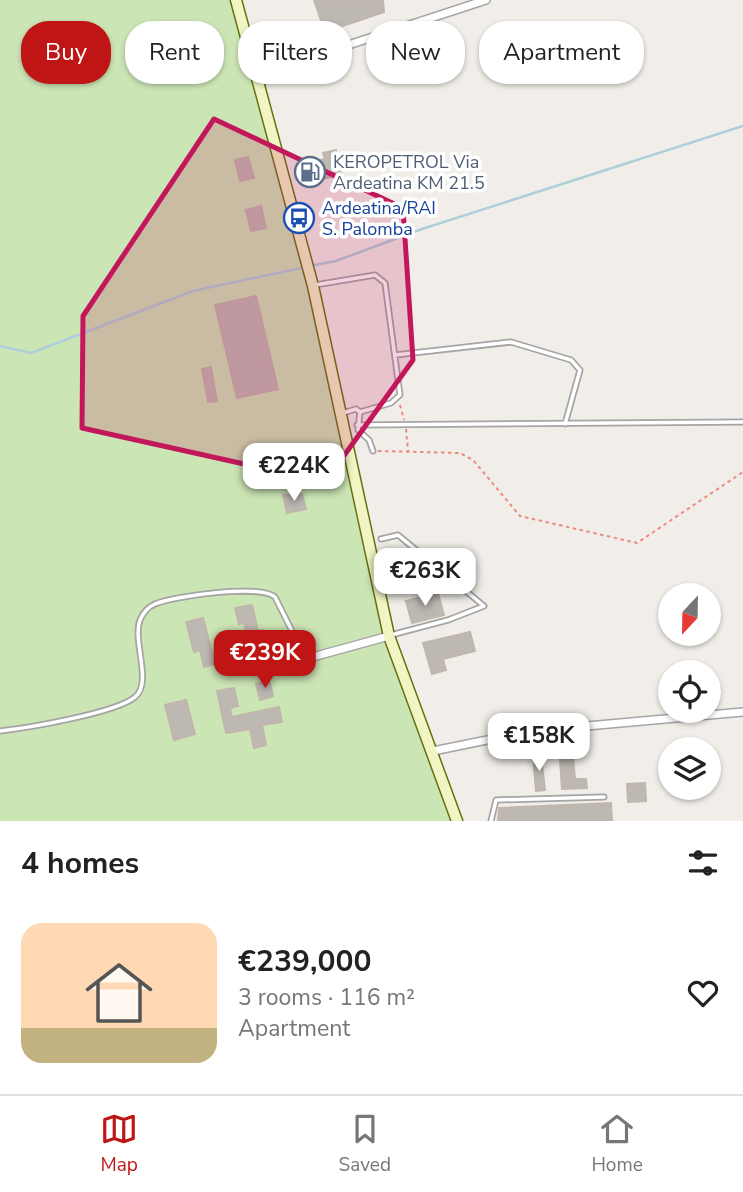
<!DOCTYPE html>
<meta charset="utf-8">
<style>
body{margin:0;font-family:"Nunito Sans",sans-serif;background:#f2f2f2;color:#222;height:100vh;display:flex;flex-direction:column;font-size:26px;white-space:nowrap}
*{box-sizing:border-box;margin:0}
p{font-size:23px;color:#767676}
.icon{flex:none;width:38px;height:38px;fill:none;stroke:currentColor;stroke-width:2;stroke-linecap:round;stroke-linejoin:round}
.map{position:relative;height:821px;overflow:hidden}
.details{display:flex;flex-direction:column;background:#fff;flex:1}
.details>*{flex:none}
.guide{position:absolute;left:21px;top:21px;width:702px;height:63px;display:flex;gap:14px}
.needle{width:46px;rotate:202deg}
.fabs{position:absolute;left:658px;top:583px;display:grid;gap:14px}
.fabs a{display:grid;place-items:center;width:63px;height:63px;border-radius:50%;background:#fff;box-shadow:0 2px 5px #0004;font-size:35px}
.price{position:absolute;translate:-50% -60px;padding:0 16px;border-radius:14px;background:#fff;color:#222;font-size:23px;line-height:46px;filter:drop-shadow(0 2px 4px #0008)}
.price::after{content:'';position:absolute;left:50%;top:42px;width:21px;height:16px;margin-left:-10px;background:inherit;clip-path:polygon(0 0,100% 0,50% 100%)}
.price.selected{background:#bf1514;color:#fff}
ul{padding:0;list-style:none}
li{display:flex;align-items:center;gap:21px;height:175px;padding:0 21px}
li+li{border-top:2px solid #e0e0e0}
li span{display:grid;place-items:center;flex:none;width:196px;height:140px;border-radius:21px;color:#555}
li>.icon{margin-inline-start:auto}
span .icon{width:84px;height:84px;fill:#fffc;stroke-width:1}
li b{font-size:30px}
h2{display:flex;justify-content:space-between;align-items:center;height:84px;padding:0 21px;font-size:30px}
.pill{padding:0 24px;border-radius:28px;background:#fff;box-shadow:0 2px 5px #0004;font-size:24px;line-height:63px}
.pill.selected{background:#bf1514;color:#fff}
.tab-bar{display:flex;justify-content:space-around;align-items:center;height:98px;border-top:2px solid #e0e0e0;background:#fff;font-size:19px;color:#767676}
.tab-bar a{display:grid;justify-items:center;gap:4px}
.tab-bar .selected{color:#bf1514}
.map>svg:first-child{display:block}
</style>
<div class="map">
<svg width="743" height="821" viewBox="0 0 743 821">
<rect width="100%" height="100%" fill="#f1eee9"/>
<!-- grass -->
<path fill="#cce5b5" d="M0,0H236L313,286L379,592L457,821H0Z"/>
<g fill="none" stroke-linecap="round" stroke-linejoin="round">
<!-- stream -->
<g stroke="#aecfda" stroke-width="2.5">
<path d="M315,265L336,261L422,229L743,126"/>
<path d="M0,346L31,353L193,291L301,268"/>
</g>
</g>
<!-- building -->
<g fill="#beb8b2" stroke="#c1b6ad" stroke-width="2">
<path d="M314,0H383L384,12L325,32Z"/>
<path d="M336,150L342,175L302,183L297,166L325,159L323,153Z"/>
<path d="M248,157L254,178L240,181L235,160Z"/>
<path d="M261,206L266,228L251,231L246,210Z"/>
<path d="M256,296L278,389L237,398L215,305Z"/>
<path d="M211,367L217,401L208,402L202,369Z"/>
<path d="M317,445L324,473L313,475L306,447Z"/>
<path d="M302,494L306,509L287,513L283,495Z"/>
<path d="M438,593L444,615L412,623L406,601Z"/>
<path d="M252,605L258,631L264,630L266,642L261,643L265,658L252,661L244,623L239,624L235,608Z"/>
<path d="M203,618L215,664L204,667L200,650L194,652L186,622Z"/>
<path d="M470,632L475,651L443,659L446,670L432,674L423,643Z"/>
<path d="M269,680L273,696L260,700L256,684Z"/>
<path d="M234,688L238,706L230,708L232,717L279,707L282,722L262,725L266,745L254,748L250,729L226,733L217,691Z"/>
<path d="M186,700L195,734L174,740L165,705Z"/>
<path d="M559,745H567L568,757H573L575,779H586L587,788L562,789Z"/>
<path d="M533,755H541L545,790L536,791Z"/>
<path d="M645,783L646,801L628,802L627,784Z"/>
<path d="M611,803L612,821H498L499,808Z"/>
</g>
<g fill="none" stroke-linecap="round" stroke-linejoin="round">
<!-- lane casing -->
<g stroke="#a5a5a5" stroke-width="7">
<g id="lane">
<path d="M315,285L375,275L385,283L400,395L391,403L360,412L358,430L369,440L373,451"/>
<path d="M395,355L511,342L571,360L580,370L565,424"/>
<path d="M343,413L356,409L360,412"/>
<path d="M357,425L743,422"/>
<path d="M381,539L398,535L444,573"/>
<path d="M381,592L444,573L484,606L448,620L391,635"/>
<path d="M0,731C27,728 116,713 135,697C153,683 132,641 140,620C143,613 148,607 155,604C173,596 260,584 275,597L293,633L304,648L313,654"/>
<path d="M491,821L496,800L604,797"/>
</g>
</g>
<!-- street casing -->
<g stroke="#a5a5a5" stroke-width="10">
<g id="street">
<path d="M259,83L284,66L486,0"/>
<path d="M276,667L389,636"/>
<path d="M433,751L531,731L743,712"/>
</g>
</g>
<!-- secondary casing -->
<g stroke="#657110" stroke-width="13">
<path id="secondary" d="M236,0L313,286L389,636L457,821"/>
</g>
<!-- path -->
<g stroke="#ed8a7e" stroke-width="2" stroke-dasharray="3.5 3.5" stroke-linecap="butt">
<path d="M400,405L404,420"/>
<path d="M406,429L408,451"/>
<path d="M378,451L460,453L473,460L520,516L637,543L743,472"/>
</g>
<!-- lane -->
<use href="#lane" stroke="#fff" stroke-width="3.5"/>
<!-- street -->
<use href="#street" stroke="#fff" stroke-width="7"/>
<!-- secondary -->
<use href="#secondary" stroke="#f1f4c3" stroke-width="10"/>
</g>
<!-- marked area -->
<path fill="#c2185b" fill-opacity="0.2" stroke="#c2185b" stroke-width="5" stroke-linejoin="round" d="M214,119L403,208L413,360L325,482L82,428L83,316Z"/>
<!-- icons -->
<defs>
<g id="fuel-ring" transform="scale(1.575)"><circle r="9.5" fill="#fff" stroke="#5c6f8a" stroke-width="1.5"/><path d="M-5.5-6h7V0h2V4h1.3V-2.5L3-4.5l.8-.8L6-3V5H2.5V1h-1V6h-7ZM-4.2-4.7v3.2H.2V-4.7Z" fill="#5c6f8a"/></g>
<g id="bus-ring" transform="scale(1.575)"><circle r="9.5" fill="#fff" stroke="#1a4fb4" stroke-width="1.5"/><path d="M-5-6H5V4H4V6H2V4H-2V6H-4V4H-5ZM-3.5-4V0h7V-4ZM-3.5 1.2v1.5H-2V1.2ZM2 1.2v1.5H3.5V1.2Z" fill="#1a4fb4"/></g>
</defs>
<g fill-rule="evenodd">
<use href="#fuel-ring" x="310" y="172"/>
<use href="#bus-ring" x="299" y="218"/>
</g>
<g text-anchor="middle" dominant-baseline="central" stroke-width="7" stroke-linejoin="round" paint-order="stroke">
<!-- service labels -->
<g font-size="18" fill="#4e5e75" stroke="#fff" text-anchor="start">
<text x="333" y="162">KEROPETROL Via<tspan x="333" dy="21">Ardeatina KM 21.5</tspan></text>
</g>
<!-- transit labels -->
<g font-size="18" fill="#164399" stroke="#fff" text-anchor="start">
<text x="322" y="208">Ardeatina/RAI<tspan x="322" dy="21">S. Palomba</tspan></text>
</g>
</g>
</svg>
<div class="fabs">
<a><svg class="needle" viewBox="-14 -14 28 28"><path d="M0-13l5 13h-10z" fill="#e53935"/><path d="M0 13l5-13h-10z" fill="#767676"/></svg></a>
<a><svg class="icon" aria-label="locate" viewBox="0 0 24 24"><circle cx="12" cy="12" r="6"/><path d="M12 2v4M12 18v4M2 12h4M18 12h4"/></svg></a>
<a><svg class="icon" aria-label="layers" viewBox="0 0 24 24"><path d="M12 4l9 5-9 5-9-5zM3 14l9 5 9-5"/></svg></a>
</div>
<b class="price" style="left:294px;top:503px">€224K</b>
<b class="price" style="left:425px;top:608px">€263K</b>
<b class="price selected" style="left:265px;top:690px">€239K</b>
<b class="price" style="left:539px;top:773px">€158K</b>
<div class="guide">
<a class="pill selected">Buy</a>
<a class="pill">Rent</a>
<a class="pill">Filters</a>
<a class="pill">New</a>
<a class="pill">Apartment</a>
</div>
</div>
<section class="details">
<h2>4 homes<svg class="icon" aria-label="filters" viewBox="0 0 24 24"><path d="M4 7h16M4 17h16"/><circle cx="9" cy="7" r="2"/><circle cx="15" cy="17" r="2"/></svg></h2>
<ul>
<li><span style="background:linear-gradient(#ffd9b3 75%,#c2b280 0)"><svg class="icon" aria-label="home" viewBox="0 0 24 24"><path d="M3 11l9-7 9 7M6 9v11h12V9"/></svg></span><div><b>€239,000</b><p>3 rooms · 116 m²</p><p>Apartment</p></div><svg class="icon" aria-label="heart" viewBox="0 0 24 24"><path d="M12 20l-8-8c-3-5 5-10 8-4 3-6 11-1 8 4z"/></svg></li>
</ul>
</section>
<nav class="tab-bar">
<a class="selected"><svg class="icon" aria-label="map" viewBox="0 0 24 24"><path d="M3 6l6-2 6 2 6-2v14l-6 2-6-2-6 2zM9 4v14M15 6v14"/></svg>Map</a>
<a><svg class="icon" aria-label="saved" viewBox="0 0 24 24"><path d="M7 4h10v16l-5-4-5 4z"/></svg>Saved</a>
<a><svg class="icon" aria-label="home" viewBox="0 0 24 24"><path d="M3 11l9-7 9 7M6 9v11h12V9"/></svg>Home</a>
</nav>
